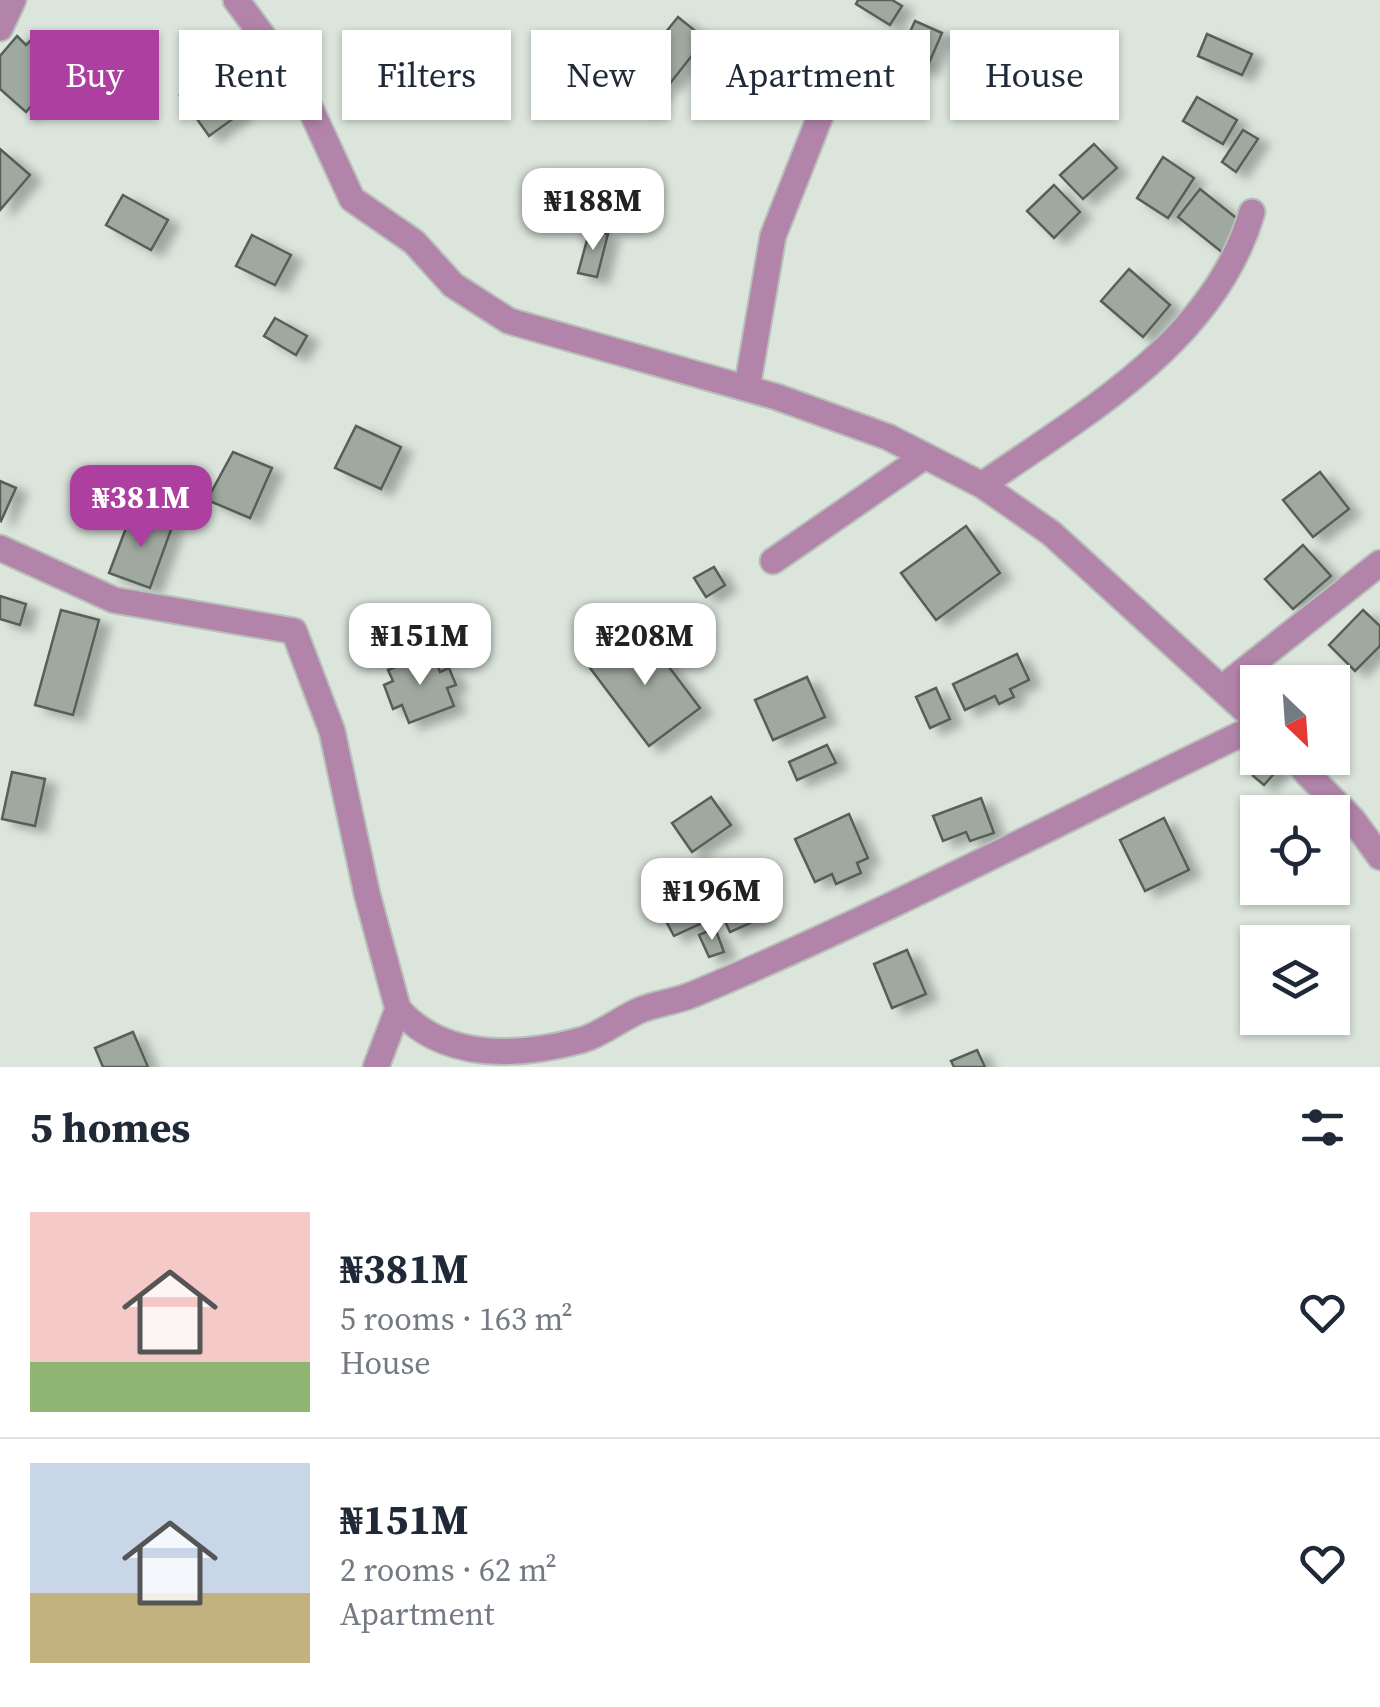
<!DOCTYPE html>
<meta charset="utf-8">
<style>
body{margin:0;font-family:"Source Serif 4",serif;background:#f6f6f7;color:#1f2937;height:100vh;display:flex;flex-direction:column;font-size:38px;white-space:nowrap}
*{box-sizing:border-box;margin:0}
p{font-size:32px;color:#747a83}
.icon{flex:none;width:55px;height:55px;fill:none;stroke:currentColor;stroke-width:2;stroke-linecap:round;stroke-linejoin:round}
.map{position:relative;height:1067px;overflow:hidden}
.details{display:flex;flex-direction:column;background:#fff;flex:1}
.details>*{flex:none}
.hud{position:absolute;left:30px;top:30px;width:1320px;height:90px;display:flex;gap:20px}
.needle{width:65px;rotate:155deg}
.tools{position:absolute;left:1240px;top:665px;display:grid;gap:20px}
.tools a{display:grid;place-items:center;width:110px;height:110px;border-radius:0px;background:#fff;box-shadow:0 2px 8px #0004;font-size:50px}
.price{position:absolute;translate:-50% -85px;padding:0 22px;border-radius:20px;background:#fff;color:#222;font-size:32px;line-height:65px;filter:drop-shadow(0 2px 5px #0008)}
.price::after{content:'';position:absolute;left:50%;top:60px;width:30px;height:22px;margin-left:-15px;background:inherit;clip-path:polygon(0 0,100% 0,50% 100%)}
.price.on{background:#ac3f9f;color:#fff}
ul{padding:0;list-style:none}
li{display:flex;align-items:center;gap:30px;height:250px;padding:0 30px}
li+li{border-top:2px solid #e0e1e3}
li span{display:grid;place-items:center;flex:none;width:280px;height:200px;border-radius:0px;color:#555}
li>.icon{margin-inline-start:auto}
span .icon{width:120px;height:120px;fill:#fffc;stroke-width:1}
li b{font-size:42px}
h2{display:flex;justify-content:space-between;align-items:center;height:120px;padding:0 30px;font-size:42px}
.pill{padding:0 35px;border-radius:0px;background:#fff;box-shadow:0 2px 8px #0004;font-size:35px;line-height:90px}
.pill.on{background:#ac3f9f;color:#fff}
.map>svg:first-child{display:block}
</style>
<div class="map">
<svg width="1380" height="1067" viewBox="0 0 1380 1067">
<defs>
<filter id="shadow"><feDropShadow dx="11" dy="6" stdDeviation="5" flood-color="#0004"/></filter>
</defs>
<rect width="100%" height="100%" fill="#dbe5dc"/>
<!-- building -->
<g fill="#a0a9a0" stroke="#576058" stroke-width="2.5" filter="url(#shadow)">
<path d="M858,0H892L902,6L890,25L856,4Z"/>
<path d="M678,17L705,39L668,86L640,64Z"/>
<path d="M915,21L942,33L926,70L898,58Z"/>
<path d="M1207,34L1252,54L1242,75L1198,56Z"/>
<path d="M17,36L26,45L31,40L56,61L53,65L61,71L26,112L0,89V56Z"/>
<path d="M624,59L662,88L645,111L606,81Z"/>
<path d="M213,73L241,113L209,136L180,95Z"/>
<path d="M1197,97L1237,120L1223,144L1183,121Z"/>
<path d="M1243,130L1258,139L1236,172L1222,162Z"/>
<path d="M1094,144L1117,168L1083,199L1060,175Z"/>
<path d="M0,149L30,175L0,210Z"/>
<path d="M1163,157L1194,178L1168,218L1137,198Z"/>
<path d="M1054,185L1080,212L1054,238L1027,211Z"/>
<path d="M1200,189L1245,225L1223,253L1178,217Z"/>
<path d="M123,195L168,220L151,250L106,225Z"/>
<path d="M590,229L608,234L597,277L578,273Z"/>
<path d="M252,235L291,255L275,285L236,266Z"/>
<path d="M1129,269L1170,305L1143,337L1101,301Z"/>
<path d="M275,318L307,336L296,355L264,336Z"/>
<path d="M356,426L401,447L381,489L335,468Z"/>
<path d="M233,452L272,468L250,518L207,500Z"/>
<path d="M1320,472L1349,509L1313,537L1283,500Z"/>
<path d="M0,481L16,488L1,521L0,520Z"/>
<path d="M132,512L172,527L150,588L109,573Z"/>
<path d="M966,526L1000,573L936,620L901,573Z"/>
<path d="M1303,545L1331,576L1293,609L1265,579Z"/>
<path d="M714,567L725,585L706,597L694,578Z"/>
<path d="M0,596L26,604L20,625L0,619Z"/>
<path d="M61,610L99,620L73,715L35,705Z"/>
<path d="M1363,610L1380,626V646L1355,671L1329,645Z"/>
<path d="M641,630L700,708L649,746L590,668Z"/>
<path d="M433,652L440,672L449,668L456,685L447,688L454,706L409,723L402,705L393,709L384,685L393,681L388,670Z"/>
<path d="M1017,654L1029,680L1010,689L1014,697L999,704L995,696L965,710L953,684Z"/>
<path d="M807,677L825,717L773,740L755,700Z"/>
<path d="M936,688L950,719L930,728L916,697Z"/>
<path d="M827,745L836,763L797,780L789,762Z"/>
<path d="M1270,758L1281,766L1264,785L1253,776Z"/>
<path d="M12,772L45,779L35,826L2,819Z"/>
<path d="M711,797L731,825L692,852L672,823Z"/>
<path d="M981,798L994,833L970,841L966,832L943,841L933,816Z"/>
<path d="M849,814L868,858L857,863L861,873L836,884L832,874L815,882L795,839Z"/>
<path d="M1164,818L1189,870L1145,891L1120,840Z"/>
<path d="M737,864L747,878L713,903L703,889Z"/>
<path d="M753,895L764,917L730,932L720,911Z"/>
<path d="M702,906L709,920L674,936L667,923Z"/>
<path d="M715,928L724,952L709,957L699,935Z"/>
<path d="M907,950L926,994L892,1008L874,964Z"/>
<path d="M133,1032L148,1067H103L95,1048Z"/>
<path d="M977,1050L985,1067H954L951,1061Z"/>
</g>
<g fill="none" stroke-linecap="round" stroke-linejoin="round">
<!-- minor casing -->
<g stroke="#b8c1b9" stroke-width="29">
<g id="minor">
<path d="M0,28L13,0"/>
<path d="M747,388L773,236L825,104"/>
<path d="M982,485C1085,413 1215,341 1252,212"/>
<path d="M0,548L114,600L294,631L332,731L367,894L398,1009L376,1067"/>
<path d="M773,561L925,456"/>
<path d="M1222,688L1380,563"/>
<path d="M398,1009C444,1061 518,1057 582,1040C603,1034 622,1017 643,1009C660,1003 678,1001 694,994C885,914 1070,816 1258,726"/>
</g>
</g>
<!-- tertiary casing -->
<g stroke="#b8c1b9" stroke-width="29">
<g id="tertiary">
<path d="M236,0L299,84L352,199L414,242L453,285L509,321L777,397L888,437L982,485L1051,533L1258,722"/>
<path d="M1292,758L1353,820L1380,857"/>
</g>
</g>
<!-- minor -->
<use href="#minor" stroke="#b384aa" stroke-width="25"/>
<!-- tertiary -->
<use href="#tertiary" stroke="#b384aa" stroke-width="25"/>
</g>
</svg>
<div class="tools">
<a><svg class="needle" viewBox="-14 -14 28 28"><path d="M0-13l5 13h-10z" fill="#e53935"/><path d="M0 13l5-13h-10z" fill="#747a83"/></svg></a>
<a><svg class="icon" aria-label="locate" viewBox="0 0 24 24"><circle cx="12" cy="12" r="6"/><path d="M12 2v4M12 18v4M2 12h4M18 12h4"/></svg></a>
<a><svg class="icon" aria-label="layers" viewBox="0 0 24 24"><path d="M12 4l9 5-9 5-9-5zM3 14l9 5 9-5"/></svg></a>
</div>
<b class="price" style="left:593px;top:253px">₦188M</b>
<b class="price on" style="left:141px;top:550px">₦381M</b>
<b class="price" style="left:420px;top:688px">₦151M</b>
<b class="price" style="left:645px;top:688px">₦208M</b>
<b class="price" style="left:712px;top:943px">₦196M</b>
<div class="hud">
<a class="pill on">Buy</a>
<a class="pill">Rent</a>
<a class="pill">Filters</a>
<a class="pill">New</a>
<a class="pill">Apartment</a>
<a class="pill">House</a>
</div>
</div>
<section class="details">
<h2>5 homes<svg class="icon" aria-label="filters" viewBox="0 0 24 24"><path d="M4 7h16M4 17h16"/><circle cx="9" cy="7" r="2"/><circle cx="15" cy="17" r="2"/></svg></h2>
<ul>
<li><span style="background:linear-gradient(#f6c9c9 75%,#8fb573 0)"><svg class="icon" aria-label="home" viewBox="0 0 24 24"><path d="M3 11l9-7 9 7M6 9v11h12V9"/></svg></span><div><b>₦381M</b><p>5 rooms · 163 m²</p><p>House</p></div><svg class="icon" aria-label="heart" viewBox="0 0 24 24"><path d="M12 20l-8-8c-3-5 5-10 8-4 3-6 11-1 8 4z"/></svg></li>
<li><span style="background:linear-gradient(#c9d6e8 65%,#c2b280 0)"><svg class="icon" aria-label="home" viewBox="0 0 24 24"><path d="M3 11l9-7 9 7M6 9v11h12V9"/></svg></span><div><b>₦151M</b><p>2 rooms · 62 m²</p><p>Apartment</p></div><svg class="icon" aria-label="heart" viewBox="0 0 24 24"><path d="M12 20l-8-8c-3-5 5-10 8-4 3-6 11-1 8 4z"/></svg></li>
</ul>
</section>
